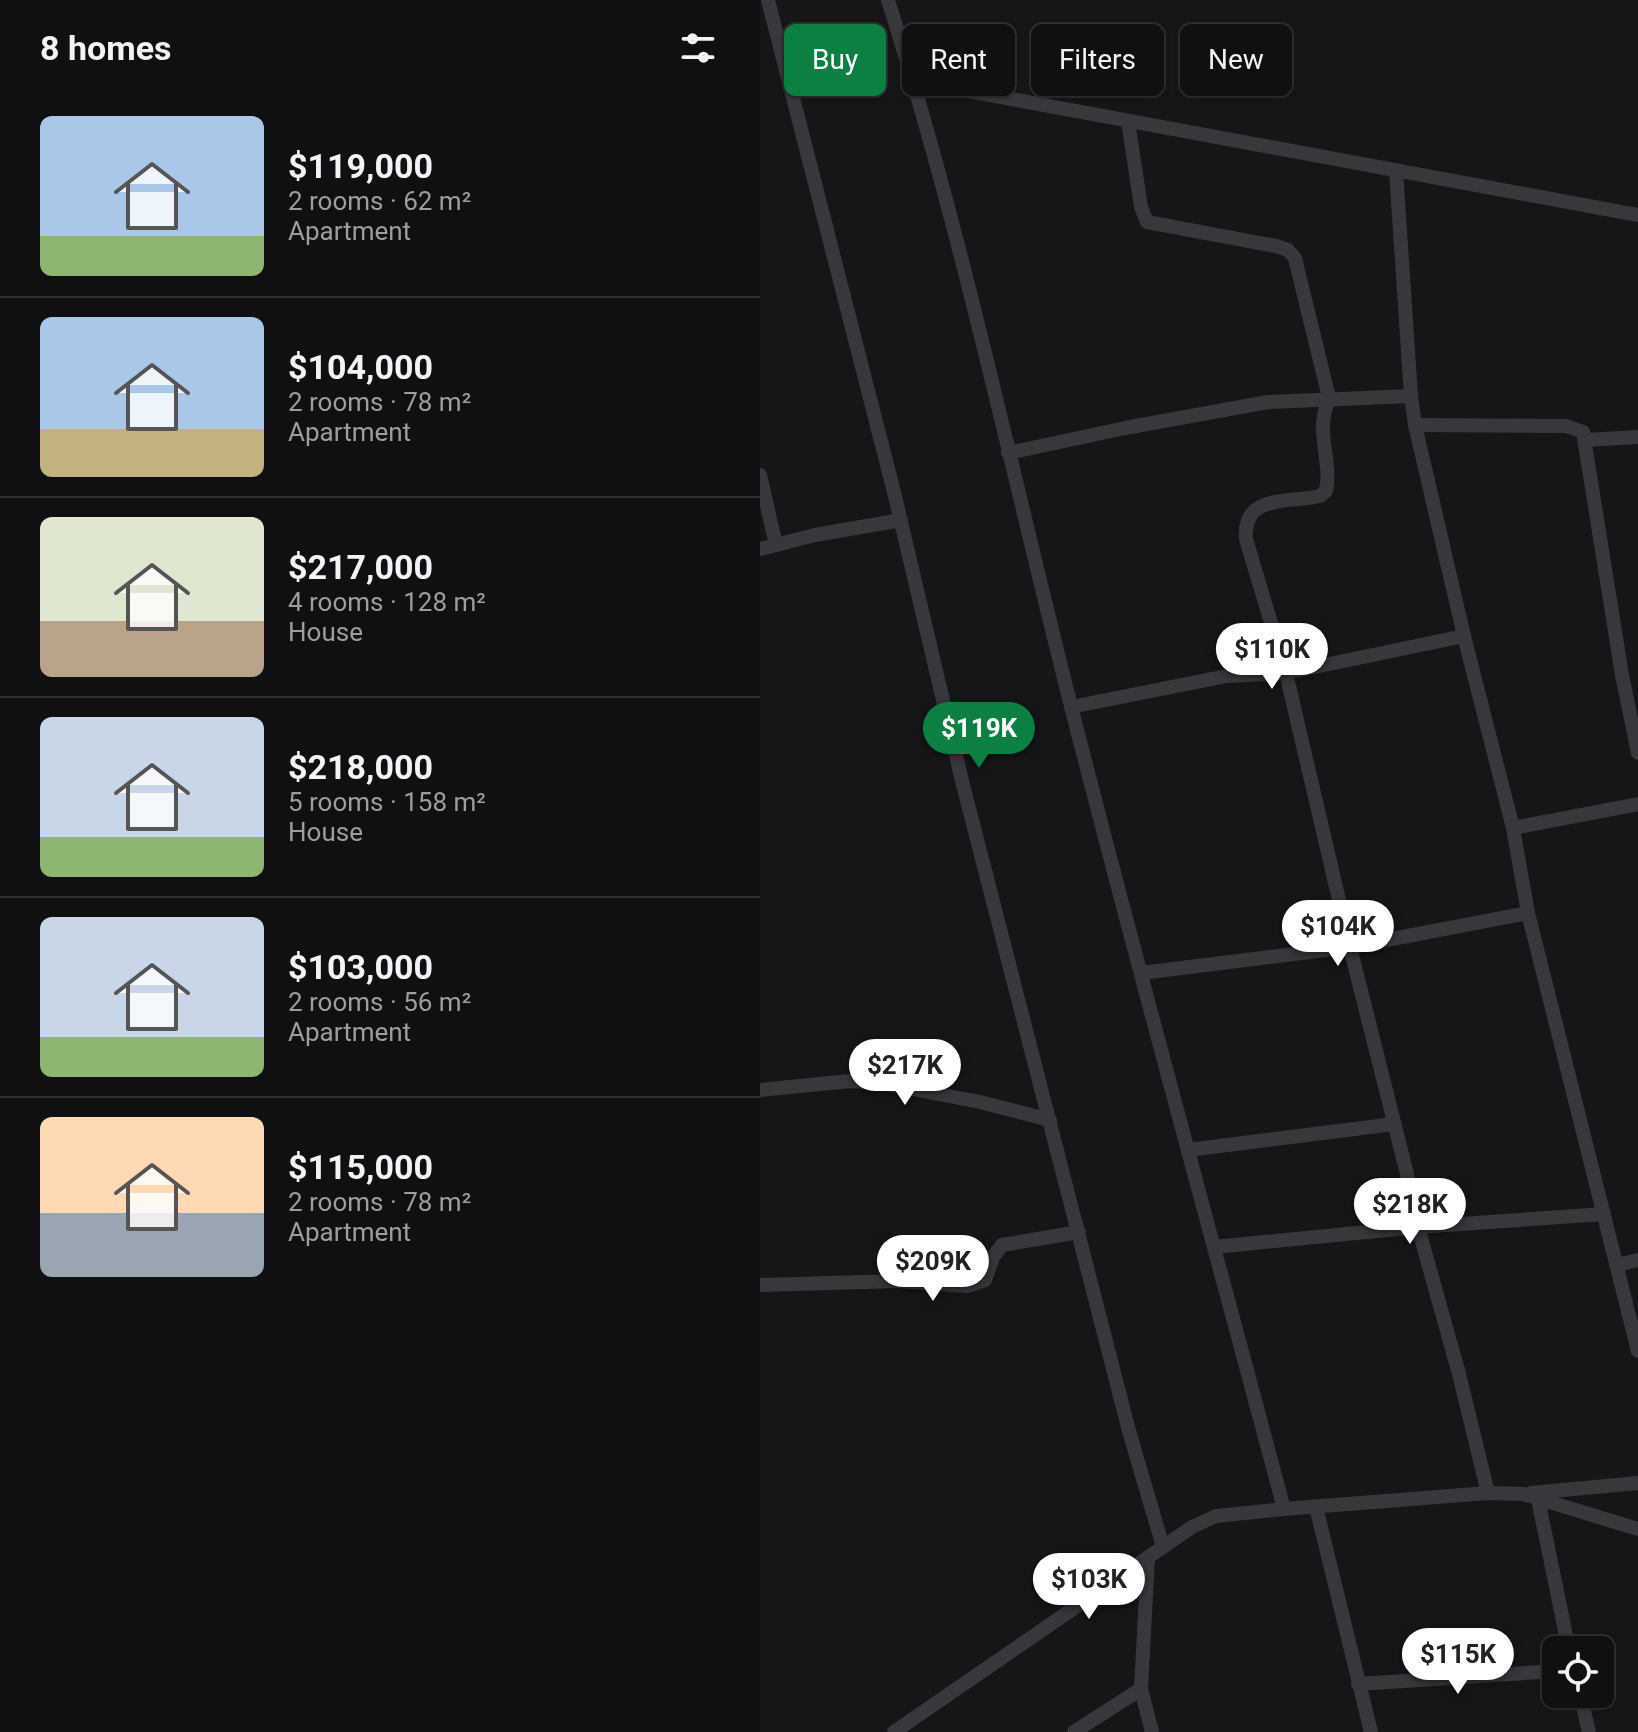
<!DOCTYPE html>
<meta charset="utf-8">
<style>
body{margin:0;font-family:Roboto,sans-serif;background:#19191b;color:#f1f3f6;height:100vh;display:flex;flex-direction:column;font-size:30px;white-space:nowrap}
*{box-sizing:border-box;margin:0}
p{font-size:26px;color:#9c9d9f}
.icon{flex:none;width:44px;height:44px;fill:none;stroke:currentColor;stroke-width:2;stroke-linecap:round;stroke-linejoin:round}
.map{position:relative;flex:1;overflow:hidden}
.sheet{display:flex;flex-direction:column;background:#101012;width:760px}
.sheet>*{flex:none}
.banner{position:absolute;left:24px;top:24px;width:734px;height:72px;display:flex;gap:16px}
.tools{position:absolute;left:782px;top:1636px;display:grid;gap:16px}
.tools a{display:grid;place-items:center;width:72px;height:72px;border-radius:12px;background:#101012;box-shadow:0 2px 6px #0004,0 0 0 2px #303032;font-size:40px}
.price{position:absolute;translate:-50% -68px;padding:0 18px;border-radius:28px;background:#fff;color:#222;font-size:26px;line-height:52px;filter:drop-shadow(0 2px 4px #0008)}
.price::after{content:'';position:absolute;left:50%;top:48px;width:24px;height:18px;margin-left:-12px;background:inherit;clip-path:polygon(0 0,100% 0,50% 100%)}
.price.current{background:#0b8043;color:#fff}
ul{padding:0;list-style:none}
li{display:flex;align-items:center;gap:24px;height:200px;padding:0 40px}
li+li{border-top:2px solid #303032}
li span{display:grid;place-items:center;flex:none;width:224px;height:160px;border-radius:12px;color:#555}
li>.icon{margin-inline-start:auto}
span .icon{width:96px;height:96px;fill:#fffc;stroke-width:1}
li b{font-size:34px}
h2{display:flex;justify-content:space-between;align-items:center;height:96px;padding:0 40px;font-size:34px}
.tag{padding:0 28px;border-radius:12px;background:#101012;box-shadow:0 2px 6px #0004,0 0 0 2px #303032;font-size:28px;line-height:72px}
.tag.current{background:#0b8043;color:#fff}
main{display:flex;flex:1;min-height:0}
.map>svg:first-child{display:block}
</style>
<main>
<section class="sheet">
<h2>8 homes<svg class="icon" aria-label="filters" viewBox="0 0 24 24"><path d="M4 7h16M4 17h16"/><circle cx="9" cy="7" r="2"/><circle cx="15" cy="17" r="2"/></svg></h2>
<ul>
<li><span style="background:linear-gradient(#a9c7e8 75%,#8fb573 0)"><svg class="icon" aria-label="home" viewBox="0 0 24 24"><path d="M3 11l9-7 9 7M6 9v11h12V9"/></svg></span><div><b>$119,000</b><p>2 rooms · 62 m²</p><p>Apartment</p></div></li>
<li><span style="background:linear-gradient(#a9c7e8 70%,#c2b280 0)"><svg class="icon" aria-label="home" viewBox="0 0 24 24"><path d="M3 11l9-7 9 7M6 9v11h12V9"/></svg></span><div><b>$104,000</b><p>2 rooms · 78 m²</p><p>Apartment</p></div></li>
<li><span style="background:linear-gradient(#dfe7d0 65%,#b9a48a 0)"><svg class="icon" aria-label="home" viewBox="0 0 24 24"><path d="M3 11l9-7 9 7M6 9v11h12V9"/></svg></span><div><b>$217,000</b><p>4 rooms · 128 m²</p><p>House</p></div></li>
<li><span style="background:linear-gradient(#c9d6e8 75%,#8fb573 0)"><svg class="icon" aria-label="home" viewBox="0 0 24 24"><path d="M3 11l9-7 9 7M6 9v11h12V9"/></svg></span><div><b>$218,000</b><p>5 rooms · 158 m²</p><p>House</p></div></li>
<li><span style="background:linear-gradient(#c9d6e8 75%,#8fb573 0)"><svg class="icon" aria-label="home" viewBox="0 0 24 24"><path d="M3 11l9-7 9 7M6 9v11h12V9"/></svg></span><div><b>$103,000</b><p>2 rooms · 56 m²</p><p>Apartment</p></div></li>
<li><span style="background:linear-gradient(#ffd9b3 60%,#9aa5b1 0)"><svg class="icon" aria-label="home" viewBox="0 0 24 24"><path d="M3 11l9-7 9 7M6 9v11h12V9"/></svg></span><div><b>$115,000</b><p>2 rooms · 78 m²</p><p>Apartment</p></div></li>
</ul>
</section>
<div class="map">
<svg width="878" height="1732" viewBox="0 0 878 1732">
<rect width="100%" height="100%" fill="#161618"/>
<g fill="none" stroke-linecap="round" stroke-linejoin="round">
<!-- minor -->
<g stroke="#37383d" stroke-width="14">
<path d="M8,0L133,488L202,781L369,1431L403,1547"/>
<path d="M128,0C202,232 251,470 311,706C379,974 453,1241 524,1509L728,1493L763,1494L878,1529"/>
<path d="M154,81L878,215"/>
<path d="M368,121L381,207L387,222L516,246L528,250L535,258L569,398C565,409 562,419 563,431C564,451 570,471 566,491L560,496C528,503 482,494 486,539L526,673L590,947L647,1174L658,1227L699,1374L728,1493"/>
<path d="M636,171L651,396L655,425L704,636L753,828L768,913L878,1351"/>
<path d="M655,425L806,426L823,432L862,675L878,753"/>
<path d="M826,440L878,437"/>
<path d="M248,453L365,428L508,402L651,396"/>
<path d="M0,475L16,545"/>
<path d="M0,549L55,535L141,520"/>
<path d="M311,707L467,676L526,673L704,636"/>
<path d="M753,828L878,804"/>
<path d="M381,973L590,947L768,913"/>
<path d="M0,1090L90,1081L121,1083L220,1102L290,1120"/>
<path d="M428,1150L634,1124"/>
<path d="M454,1247L658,1227L844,1214"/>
<path d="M857,1265L878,1260"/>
<path d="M0,1285L137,1281L207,1286L225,1280L233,1257L242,1245L319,1232"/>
<path d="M771,1493L878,1483"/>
<path d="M778,1499L809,1650"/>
<path d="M556,1507L611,1732"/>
<path d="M388,1557L381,1689L392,1732"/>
<path d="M598,1684L796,1671"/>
<path d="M820,1694L829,1732"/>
<path d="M134,1732L432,1527L456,1516L524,1509"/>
<path d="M314,1732L381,1689"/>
</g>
</g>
</svg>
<div class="tools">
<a><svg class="icon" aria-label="locate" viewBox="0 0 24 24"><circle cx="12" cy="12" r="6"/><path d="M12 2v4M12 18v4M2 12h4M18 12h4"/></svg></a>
</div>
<b class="price" style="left:512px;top:691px">$110K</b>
<b class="price current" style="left:219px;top:770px">$119K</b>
<b class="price" style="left:578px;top:968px">$104K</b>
<b class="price" style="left:145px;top:1107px">$217K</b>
<b class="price" style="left:650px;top:1246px">$218K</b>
<b class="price" style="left:173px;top:1303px">$209K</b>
<b class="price" style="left:329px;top:1621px">$103K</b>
<b class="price" style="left:698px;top:1696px">$115K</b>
<div class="banner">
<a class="tag current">Buy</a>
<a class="tag">Rent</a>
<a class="tag">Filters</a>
<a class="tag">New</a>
</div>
</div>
</main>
